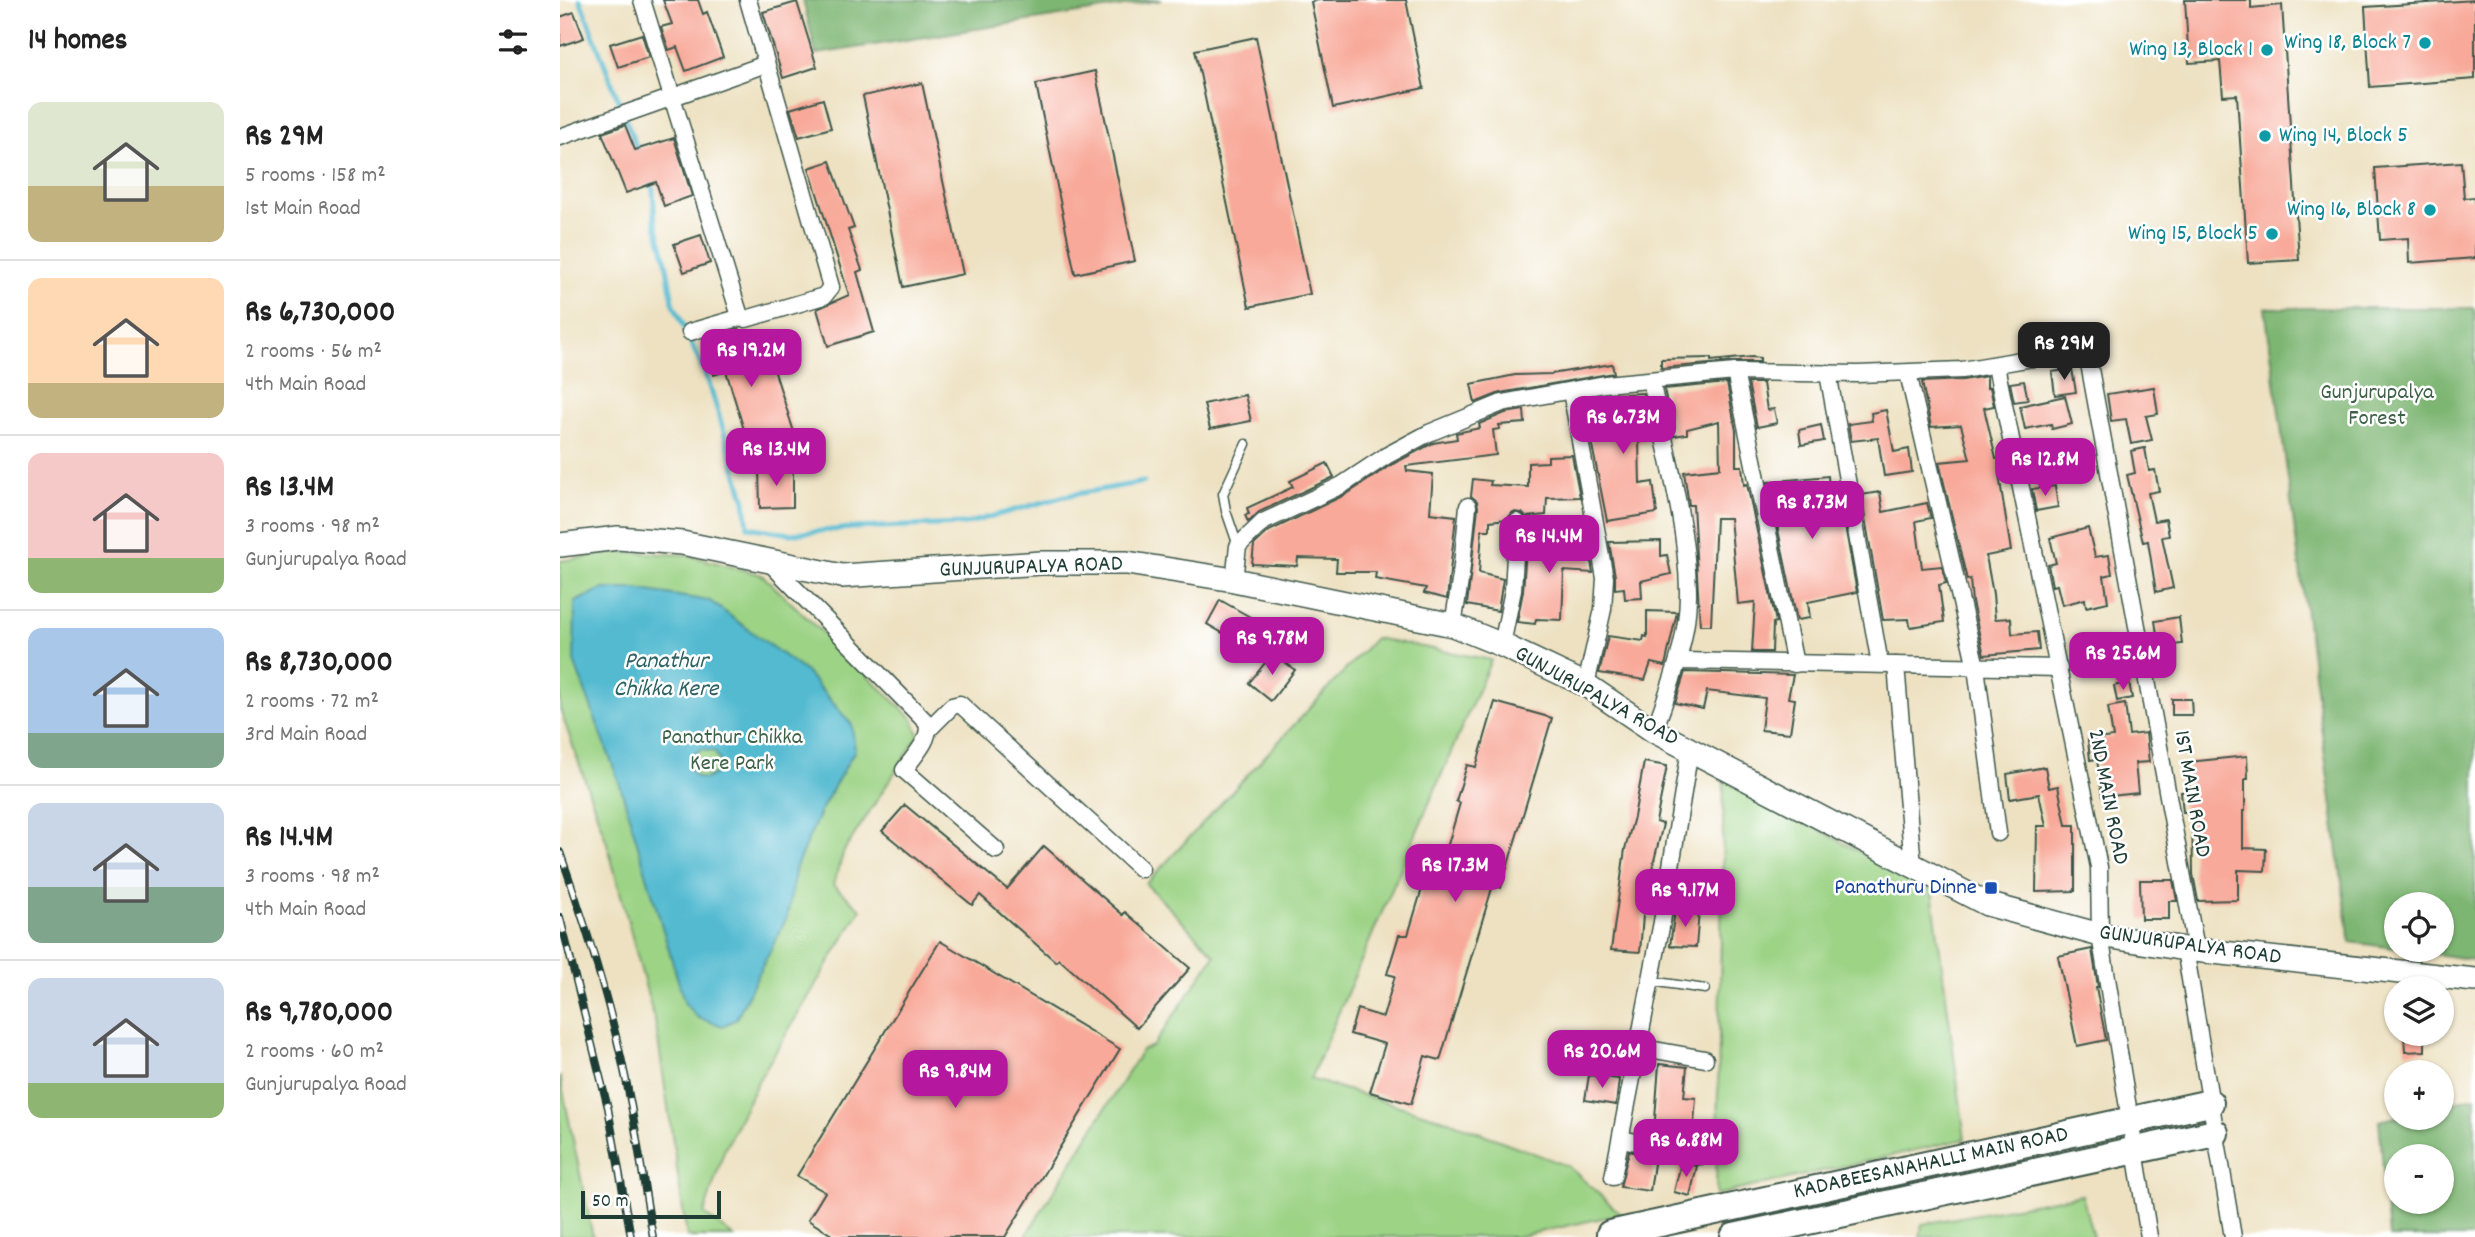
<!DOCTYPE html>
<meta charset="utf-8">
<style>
body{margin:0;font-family:Dekko,sans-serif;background:#f6f6f6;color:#222;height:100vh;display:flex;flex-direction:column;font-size:26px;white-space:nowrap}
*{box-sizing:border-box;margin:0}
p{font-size:23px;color:#767676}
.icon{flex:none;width:38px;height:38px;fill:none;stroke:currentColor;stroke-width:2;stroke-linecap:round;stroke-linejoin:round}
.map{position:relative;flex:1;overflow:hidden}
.panel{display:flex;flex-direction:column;background:#fff;width:560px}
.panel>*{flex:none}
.fabs{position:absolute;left:1824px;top:892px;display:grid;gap:14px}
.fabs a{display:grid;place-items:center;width:70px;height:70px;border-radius:50%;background:#fff;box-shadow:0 2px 5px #0004;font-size:35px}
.scale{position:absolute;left:21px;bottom:18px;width:140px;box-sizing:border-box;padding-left:7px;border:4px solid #1f3d34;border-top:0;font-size:19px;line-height:24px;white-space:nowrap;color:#1f3d34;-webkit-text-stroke:5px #fff;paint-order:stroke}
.price{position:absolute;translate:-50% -60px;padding:0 16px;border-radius:14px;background:#b5179e;color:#fff;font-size:23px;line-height:46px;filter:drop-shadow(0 2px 4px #0008)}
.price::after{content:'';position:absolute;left:50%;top:42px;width:21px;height:16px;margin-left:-10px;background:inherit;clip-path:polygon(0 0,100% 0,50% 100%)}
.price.on{background:#222;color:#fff}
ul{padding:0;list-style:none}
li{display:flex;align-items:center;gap:21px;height:175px;padding:0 28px}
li+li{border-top:2px solid #e0e0e0}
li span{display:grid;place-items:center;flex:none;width:196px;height:140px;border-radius:14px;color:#555}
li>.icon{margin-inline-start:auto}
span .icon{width:84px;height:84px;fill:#fffc;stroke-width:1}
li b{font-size:30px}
h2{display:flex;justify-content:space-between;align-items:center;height:84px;padding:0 28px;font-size:30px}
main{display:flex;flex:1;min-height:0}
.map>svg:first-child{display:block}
</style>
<main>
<section class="panel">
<h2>14 homes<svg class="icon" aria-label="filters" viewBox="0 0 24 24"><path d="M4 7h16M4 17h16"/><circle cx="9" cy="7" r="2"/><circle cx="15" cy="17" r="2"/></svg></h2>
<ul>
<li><span style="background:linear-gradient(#dfe7d0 60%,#c2b280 0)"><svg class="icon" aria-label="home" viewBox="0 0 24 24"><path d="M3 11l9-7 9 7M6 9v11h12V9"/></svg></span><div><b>Rs 29M</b><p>5 rooms · 158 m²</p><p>1st Main Road</p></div></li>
<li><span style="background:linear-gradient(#ffd9b3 75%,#c2b280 0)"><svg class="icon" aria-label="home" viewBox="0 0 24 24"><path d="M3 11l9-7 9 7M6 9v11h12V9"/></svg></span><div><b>Rs 6,730,000</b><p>2 rooms · 56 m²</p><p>4th Main Road</p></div></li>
<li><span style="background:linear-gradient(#f6c9c9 75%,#8fb573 0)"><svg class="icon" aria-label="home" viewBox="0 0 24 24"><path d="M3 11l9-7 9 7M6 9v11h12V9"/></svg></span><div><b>Rs 13.4M</b><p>3 rooms · 98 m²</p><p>Gunjurupalya Road</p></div></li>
<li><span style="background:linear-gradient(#a9c7e8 75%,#7fa58c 0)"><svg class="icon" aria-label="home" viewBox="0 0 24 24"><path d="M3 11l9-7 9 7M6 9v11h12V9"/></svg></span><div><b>Rs 8,730,000</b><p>2 rooms · 72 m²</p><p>3rd Main Road</p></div></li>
<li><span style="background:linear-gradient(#c9d6e8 60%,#7fa58c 0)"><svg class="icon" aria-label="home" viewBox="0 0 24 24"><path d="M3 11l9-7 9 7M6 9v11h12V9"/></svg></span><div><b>Rs 14.4M</b><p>3 rooms · 98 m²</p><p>4th Main Road</p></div></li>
<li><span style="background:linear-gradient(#c9d6e8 75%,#8fb573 0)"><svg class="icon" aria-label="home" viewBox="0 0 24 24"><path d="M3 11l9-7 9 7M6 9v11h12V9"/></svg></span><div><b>Rs 9,780,000</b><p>2 rooms · 60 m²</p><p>Gunjurupalya Road</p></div></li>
</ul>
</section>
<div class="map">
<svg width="1915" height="1237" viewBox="0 0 1915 1237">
<rect width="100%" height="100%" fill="#fff"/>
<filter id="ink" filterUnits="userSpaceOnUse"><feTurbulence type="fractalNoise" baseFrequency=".0143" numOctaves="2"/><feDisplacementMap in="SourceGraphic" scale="14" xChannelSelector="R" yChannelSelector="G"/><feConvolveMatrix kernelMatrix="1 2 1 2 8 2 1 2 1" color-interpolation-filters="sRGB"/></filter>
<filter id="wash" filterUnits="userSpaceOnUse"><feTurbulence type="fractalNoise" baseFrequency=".00686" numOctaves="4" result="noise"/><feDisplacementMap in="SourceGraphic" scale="28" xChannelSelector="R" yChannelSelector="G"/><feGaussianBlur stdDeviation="1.57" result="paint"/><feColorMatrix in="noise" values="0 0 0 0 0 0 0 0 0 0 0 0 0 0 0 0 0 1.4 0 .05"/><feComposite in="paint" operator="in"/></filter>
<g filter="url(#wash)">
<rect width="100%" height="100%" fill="#ede1c1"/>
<!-- green -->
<g fill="#9cd385" stroke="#5e885c" stroke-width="2">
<path d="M59,552L127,555L202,575L353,719L359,735L284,851L273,885L301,909L198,1081L164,1151L144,1214L174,1237H127L96,1026L47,843L0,709V561Z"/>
<path d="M815,638L931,660L750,1079L886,1120L1008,1166L1061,1214L956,1237H465L582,1050L593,1046L655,955L586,884Z"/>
<path d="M1164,778L1372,891L1405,1139L1156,1195Z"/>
<path d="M0,1076L33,1237H0Z"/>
<path d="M1522,1195L1533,1237H1360L1362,1224Z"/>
</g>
<!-- forest -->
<g fill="#7db572" stroke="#4e7953" stroke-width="2" fill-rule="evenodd">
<path d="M243,0H602L256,54Z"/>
<path d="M1705,308H1915V960L1849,950H1881V905H1836V948L1790,942Z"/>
<path d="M1915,1097V1237H1829L1819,1121L1836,1117L1881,1118V1105ZM1836,1157H1881V1202H1836Z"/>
</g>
<!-- water -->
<path fill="#52bad0" stroke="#387c82" stroke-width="2" fill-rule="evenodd" d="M42,589H76L150,601L246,672L292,725L295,750L261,810L236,867L227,917L176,1019L163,1026L138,1018L125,1004L60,785L14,661L15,602ZM141,749L155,752L160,762L158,772L145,779C133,778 128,770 130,758Z"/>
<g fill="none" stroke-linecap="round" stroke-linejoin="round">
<!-- stream -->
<g stroke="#52bad0" stroke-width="5">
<path d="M20,0L79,154"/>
<path d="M89,179L93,190L95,221L105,256L113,302L149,383L185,501L188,527L231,534L292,528L405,524L505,496L584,482"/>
</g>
</g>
<g id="blocks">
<!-- building -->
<g fill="#f8a999">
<path d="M103,0H138L143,14L147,12L163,57L126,71L117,47L109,50L101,27L112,24Z"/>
<path d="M759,0H846L864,88L773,108L751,2Z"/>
<path d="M1625,0H1691V8L1722,5L1739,260L1688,263L1677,95L1663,96L1660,61L1629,63Z"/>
<path d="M1915,0V79L1810,87L1805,7Z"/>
<path d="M237,2L257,67L223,78L203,12Z"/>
<path d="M14,12L24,38L0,46V17Z"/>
<path d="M82,34L89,57L58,67L50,44Z"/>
<path d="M696,37L750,294L689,307L635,50Z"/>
<path d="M535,71L575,261L515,274L476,84Z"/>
<path d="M362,83L403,274L343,287L303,96Z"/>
<path d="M263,99L271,128L239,137L230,109Z"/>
<path d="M65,125L75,150L114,138L132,196L104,206L96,182L66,193L42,133Z"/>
<path d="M270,161L294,228L288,230L302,270L297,272L314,332L268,346L257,309L289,295L249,168Z"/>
<path d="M1901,162L1904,198L1915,197V258L1849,263L1848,238L1820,240L1815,168Z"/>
<path d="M141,235L150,263L124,272L114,244Z"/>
<path d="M179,329L191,370L212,363L234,432L189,446L166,371L154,375L144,339Z"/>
<path d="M1192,357L1200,358V362H1174L1101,368V359L1151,358V361Z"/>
<path d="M1052,364L1054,373L940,393L915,403L911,384L955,375L991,374Z"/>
<path d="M1512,369L1516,392L1495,395L1492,372Z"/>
<path d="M1427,376V388L1430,387L1434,406L1424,408L1436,459L1443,458L1445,475H1439L1451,551L1426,556L1433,594L1435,619L1451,618L1452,634L1477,632L1479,650L1424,655L1412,602L1410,579L1407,580L1379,462L1410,459L1401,425L1371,427L1362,382L1403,380Z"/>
<path d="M1464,381L1468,400L1454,402L1450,383Z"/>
<path d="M1167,383L1176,431V466H1182L1184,485L1187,484L1216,622L1213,623L1212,652H1192L1195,602L1178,604L1170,518H1156L1151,625H1140L1133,505H1129L1124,472L1160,468L1159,421L1127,429V434L1114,436L1104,389Z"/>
<path d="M1188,383H1203L1207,410L1214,409L1217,423L1197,427Z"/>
<path d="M1594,387L1598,414L1586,416L1592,440L1571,444L1566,419L1551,421L1547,394Z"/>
<path d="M1083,393L1093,439L1079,442L1080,484L1093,482L1097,513L1047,521L1031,440L1034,439L1031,415L1045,414V395Z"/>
<path d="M685,395L691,421L650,429L644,404Z"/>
<path d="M1505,396L1512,424L1492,429L1491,424L1465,429L1460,406Z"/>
<path d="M964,410L965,423L939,425L940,429L933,430L936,455L846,466L847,471L873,474L870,513L896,516L887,599L864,593L866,588L815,579L816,572H776L777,559L738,558L737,566L692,564L694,545L709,531L787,494L831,465L873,443L897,439L896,433L920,428L919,424L945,413Z"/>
<path d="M1326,410L1334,452L1349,449L1352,472L1324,476L1318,438L1291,441L1288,424L1312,421L1311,413Z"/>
<path d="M1261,425L1264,441L1241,445L1239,430Z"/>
<path d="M1585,448L1589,471L1595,470L1599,491L1588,493L1594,521L1606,519L1609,536L1602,537L1613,588L1596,592L1588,541L1583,542L1567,475L1575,473L1571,451Z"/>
<path d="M1012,455L1020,497L987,498L986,515L966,517L962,513L953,512L947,519L930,521V530H922L919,573L943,579L938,611L907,605L918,507L917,501L911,496L913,479L931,481L930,485L968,487V463L988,462V456Z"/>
<path d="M767,463L774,477L699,512L688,522L685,515L689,514L687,508L733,487L730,481Z"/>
<path d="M199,468H233V507L200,508Z"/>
<path d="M1268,476L1270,500L1280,498L1297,592L1248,602L1250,618L1237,620L1208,482Z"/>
<path d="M1495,486L1498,507L1476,511L1472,489Z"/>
<path d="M1320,492L1323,512L1367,503L1371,518L1356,521L1362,568L1382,566L1386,583L1379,585L1384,622L1350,627L1349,619L1323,620L1301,495Z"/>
<path d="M1528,528L1535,557L1549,555L1552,574L1544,576L1548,602L1526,607L1525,599L1502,605L1497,585L1492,586L1488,565L1496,563L1490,538Z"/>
<path d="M967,534L1006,537V542H1028L1033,573L1004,571L1002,620L976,619L975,624L957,622L963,591Z"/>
<path d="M1101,541V556L1107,555L1111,574L1081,581L1082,598L1065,599L1064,588L1055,589V576L1049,542Z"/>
<path d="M660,600L708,627L694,651L647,624Z"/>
<path d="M1087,611L1117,612L1105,666L1091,663L1085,680L1039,673L1048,636L1083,641L1084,636L1087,637Z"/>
<path d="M1619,617L1622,644L1599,647L1595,621Z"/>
<path d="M713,653L735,670L711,701L689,683Z"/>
<path d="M1125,672L1233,675L1228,698L1235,699L1230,733L1201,730L1205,698L1147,691L1143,709L1115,703Z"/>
<path d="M1569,682L1572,698L1557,701L1554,686Z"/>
<path d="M1612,699H1631L1632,715H1612Z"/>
<path d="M935,702L992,718L941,888L933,885L880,1060L865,1056L851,1104L810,1092L825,1044L790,1034L797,1009L823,1017L835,976L827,974L839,935H848L868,869L880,872L900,803L896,801L907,765L916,767Z"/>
<path d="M1565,704L1569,735L1586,733L1589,762L1575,763L1578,793L1542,797L1537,759L1530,760L1528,740L1553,737L1548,707Z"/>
<path d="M1687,756L1688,779H1685V811H1683V848L1706,849L1705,871L1678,870V900L1638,901L1633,874L1632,812H1623L1621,792L1630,791L1628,762Z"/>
<path d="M1084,762L1107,766L1096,822L1103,824L1091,873L1095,874L1090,904L1084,903L1080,952L1051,950L1065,849L1074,817Z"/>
<path d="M1485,767L1489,788L1498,786L1506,825H1515V891L1476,892L1477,826H1486L1479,794L1450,799L1447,774Z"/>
<path d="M345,805L447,889L484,846L563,915L565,912L630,968L577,1028L499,959L496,962L420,895L412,905L322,831Z"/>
<path d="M1580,880H1613L1617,901H1609V919H1581Z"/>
<path d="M1115,910L1139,911L1136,947L1110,946Z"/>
<path d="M380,941L560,1049L445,1237H275L248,1220L265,1192L237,1176Z"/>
<path d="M1532,949L1538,987H1536L1546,1040L1517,1046L1498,956Z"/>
<path d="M1844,1034H1865V1051L1845,1052Z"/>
<path d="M1099,1064L1127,1067L1124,1097L1136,1098L1133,1136L1094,1133Z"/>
<path d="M1029,1075L1059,1079L1056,1105L1025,1100Z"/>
<path d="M1069,1151L1095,1157L1090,1191L1060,1187Z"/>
<path d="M1121,1163L1137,1166L1130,1196L1114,1192Z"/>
</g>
</g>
</g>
<g filter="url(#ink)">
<use href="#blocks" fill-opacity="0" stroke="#3e5649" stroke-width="2"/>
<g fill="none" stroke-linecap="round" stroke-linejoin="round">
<!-- lane casing -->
<g stroke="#3e5649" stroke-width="11">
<g id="lane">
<path d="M678,546L666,511L663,494L686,444"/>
<path d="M1109,885L1146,889"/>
<path d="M1091,981L1145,989"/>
</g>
</g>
<!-- street casing -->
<g stroke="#3e5649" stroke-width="19">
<g id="street">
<path d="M82,0L179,313L182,317"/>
<path d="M0,137L206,64"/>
<path d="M130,332L182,317L186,319L264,296L271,287L188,0"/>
<path d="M1436,366L1539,867L1540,935L1589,1237"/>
<path d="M1175,372L1235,664"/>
<path d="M1268,373L1320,664"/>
<path d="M1348,373L1416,667L1438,833"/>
<path d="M1091,380C1105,448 1127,522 1128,591C1129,639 1110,686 1094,731"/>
<path d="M1011,391L1045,578L1043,609L1026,685"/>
<path d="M210,563L367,723C372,739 353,757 344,770L436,850"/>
<path d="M674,580L678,546L703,522L782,485L826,456L869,433L942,403L1045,384L1175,372L1298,374L1402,370L1520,350L1528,358L1636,949"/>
<path d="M893,625L901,575L908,506"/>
<path d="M942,645L953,590L957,522"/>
<path d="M1119,661L1499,668"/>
<path d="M1336,665L1353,866"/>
<path d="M369,729L392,706L400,704L581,869"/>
<path d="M1625,949L1673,1237"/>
<path d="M1078,1047L1145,1059"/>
<path d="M1062,1139L1140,1156"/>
<path d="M1053,1177L1102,922L1130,749"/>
</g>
</g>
<!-- secondary casing -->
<g stroke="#3e5649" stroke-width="26">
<path id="secondary" d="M0,545L58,538L122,543L282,576L481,563H567L674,580L893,625L942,645L1026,685L1094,731L1427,904L1540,935L1625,949L1915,980"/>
</g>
<!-- primary casing -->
<g stroke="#3e5649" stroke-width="30">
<g id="primary">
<path d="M1050,1237V1234L1650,1103"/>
<path d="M1174,1237L1655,1133"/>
</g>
</g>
<!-- lane -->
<use href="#lane" stroke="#fff" stroke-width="8"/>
<!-- street -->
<use href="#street" stroke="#fff" stroke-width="16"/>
<!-- secondary -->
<use href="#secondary" stroke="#fff" stroke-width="23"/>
<!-- primary -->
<use href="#primary" stroke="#fff" stroke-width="26"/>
<!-- rail casing -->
<g stroke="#1f3d34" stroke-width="8">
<g id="rail">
<path d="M0,852C29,934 55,1019 71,1105C79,1149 85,1193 93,1237"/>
<path d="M0,917L48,1108L71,1237"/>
</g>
</g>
<!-- rail -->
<use href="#rail" stroke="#fff" stroke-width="5" stroke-dasharray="16" stroke-linecap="butt"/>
</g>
</g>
<!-- markers -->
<g fill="#0f9aa8" stroke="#fff" stroke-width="2.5">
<circle cx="1865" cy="43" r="7"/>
<circle cx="1707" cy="50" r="7"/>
<circle cx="1705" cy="136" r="7"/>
<circle cx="1870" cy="210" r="7"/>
<circle cx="1712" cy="234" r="7"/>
</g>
<rect fill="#1a4fb4" stroke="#fff" stroke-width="2.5" x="1424" y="881" width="14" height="14" rx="3.5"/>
<g text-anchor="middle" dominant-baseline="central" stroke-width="5" stroke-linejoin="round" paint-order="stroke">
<!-- culture labels -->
<g font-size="23" fill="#0d838f" stroke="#fff" text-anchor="end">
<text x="1851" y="43">Wing 18, Block 7</text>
<text x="1693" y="50">Wing 13, Block 1</text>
<text x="1719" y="136" text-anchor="start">Wing 14, Block 5</text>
<text x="1856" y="210">Wing 16, Block 8</text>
<text x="1698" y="234">Wing 15, Block 5</text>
</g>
<!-- park labels -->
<g font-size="23" fill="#3e6248" stroke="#fff">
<text x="1817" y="393">Gunjurupalya<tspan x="1817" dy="26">Forest</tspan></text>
<text x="172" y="738">Panathur Chikka<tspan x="172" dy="26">Kere Park</tspan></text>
</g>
<!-- street labels -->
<g font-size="23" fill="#1f3d34" stroke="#fff">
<text transform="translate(471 568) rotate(-2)">GUNJURUPALYA ROAD</text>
<text transform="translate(1036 697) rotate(29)">GUNJURUPALYA ROAD</text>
<text transform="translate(1631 794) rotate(80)">1ST MAIN ROAD</text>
<text transform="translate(1547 797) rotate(79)">2ND MAIN ROAD</text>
<text transform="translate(1630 946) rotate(8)">GUNJURUPALYA ROAD</text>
<text transform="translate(1371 1164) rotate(-12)">KADABEESANAHALLI MAIN ROAD</text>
</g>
<!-- transit labels -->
<g font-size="23" fill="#164399" stroke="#fff" text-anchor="end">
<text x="1417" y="888">Panathuru Dinne</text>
</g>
<!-- water labels -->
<g font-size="24" font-style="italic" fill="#2e6263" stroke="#fff">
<text x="106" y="662">Panathur<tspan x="106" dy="28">Chikka Kere</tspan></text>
</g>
</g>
</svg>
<div class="fabs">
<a><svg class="icon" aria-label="locate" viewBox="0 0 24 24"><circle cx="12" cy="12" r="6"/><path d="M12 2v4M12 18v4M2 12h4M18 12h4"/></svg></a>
<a><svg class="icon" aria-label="layers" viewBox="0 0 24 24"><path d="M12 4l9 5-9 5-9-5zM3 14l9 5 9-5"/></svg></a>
<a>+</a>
<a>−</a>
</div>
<div class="scale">50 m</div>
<b class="price on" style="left:1504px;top:382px">Rs 29M</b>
<b class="price" style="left:191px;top:389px">Rs 19.2M</b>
<b class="price" style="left:1063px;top:456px">Rs 6.73M</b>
<b class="price" style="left:216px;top:488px">Rs 13.4M</b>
<b class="price" style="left:1485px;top:498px">Rs 12.8M</b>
<b class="price" style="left:1252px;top:541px">Rs 8.73M</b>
<b class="price" style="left:989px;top:575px">Rs 14.4M</b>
<b class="price" style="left:712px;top:677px">Rs 9.78M</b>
<b class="price" style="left:1563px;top:692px">Rs 25.6M</b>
<b class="price" style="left:895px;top:904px">Rs 17.3M</b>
<b class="price" style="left:1125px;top:929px">Rs 9.17M</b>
<b class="price" style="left:1042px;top:1090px">Rs 20.6M</b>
<b class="price" style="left:395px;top:1110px">Rs 9.84M</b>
<b class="price" style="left:1126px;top:1179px">Rs 6.88M</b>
</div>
</main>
